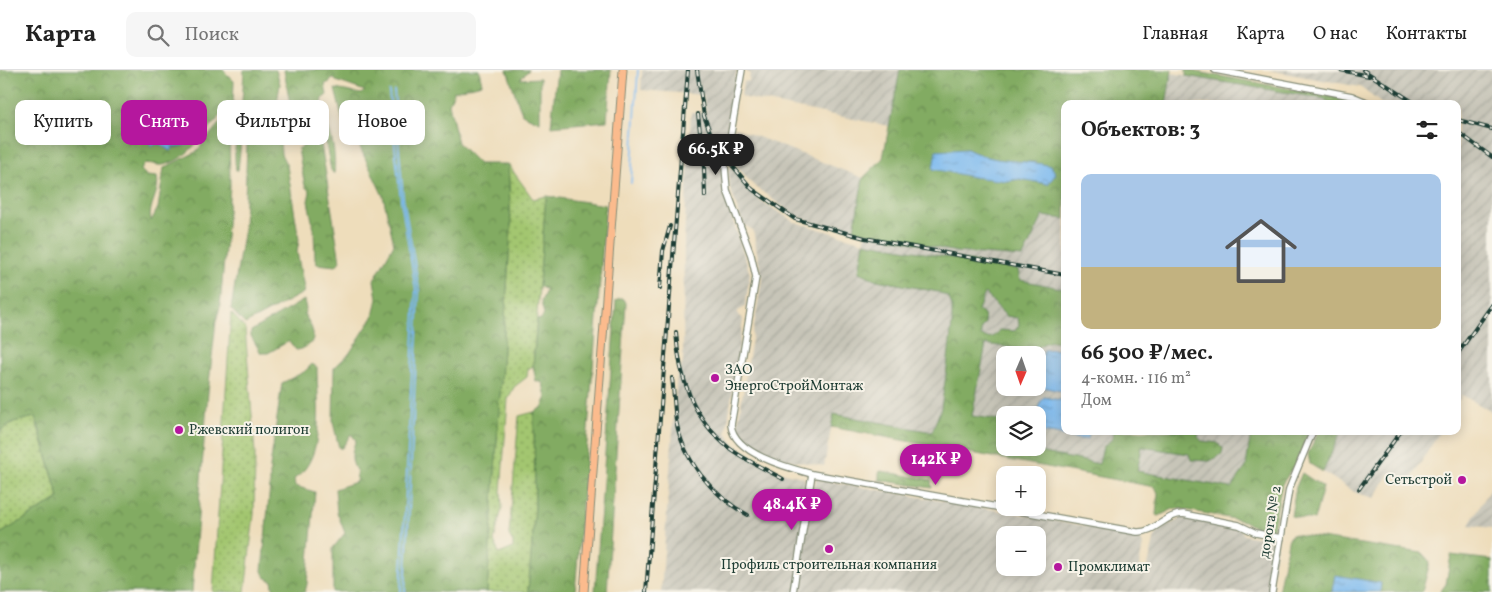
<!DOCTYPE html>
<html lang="ru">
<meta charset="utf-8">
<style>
body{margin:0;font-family:Vollkorn,serif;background:#f6f6f6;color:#222;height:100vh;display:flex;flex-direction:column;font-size:19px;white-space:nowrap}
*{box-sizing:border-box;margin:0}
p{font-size:16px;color:#767676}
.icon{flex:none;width:28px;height:28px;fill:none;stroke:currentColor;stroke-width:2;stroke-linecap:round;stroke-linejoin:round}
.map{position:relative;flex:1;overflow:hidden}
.panel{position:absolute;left:1061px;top:30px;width:400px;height:335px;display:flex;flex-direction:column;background:#fff;border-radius:10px;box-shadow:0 2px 12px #0003}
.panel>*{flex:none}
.hud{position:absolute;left:15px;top:30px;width:475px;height:45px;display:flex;gap:10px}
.needle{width:32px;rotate:182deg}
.tools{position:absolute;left:996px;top:276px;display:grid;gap:10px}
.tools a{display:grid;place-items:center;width:50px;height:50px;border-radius:10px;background:#fff;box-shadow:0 2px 12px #0003;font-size:25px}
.price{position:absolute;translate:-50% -42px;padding:0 11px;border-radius:18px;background:#b5179e;color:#fff;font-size:16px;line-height:32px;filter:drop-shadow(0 1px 2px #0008)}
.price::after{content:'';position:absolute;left:50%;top:30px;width:15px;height:11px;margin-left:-8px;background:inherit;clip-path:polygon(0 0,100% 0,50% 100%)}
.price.selected{background:#222;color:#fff}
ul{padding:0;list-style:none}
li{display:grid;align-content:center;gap:10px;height:265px;padding:0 20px}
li+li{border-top:1px solid #e0e0e0}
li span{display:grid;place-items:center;height:155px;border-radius:10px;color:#555}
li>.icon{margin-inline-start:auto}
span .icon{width:90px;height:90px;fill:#fffc;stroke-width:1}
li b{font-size:21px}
h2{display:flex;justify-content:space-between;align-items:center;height:60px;padding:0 20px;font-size:21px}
.pill{padding:0 18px;border-radius:10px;background:#fff;box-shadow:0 2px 12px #0003;font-size:18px;line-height:45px}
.pill.selected{background:#b5179e;color:#fff}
header{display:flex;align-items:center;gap:30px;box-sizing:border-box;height:70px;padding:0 25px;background:#fff;border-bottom:1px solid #e0e0e0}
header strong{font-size:24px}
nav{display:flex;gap:28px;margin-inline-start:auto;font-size:18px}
.search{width:350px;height:45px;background:#f6f6f6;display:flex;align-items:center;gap:12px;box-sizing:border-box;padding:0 18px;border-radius:10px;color:#767676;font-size:19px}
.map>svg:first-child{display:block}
</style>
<header>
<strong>Карта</strong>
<div class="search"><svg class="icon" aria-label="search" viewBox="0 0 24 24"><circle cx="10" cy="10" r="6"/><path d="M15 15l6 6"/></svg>Поиск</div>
<nav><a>Главная</a><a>Карта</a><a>О нас</a><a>Контакты</a></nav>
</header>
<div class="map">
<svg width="1492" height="522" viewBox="0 0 1492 522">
<defs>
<pattern id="industrial-furrows" width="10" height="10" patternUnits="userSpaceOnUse" patternTransform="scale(1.25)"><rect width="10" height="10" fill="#c7c5b8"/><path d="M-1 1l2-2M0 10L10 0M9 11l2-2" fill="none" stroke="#aaaa9f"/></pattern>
<pattern id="grass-dots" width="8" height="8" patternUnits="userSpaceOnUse" patternTransform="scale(1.25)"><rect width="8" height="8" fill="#a3c66f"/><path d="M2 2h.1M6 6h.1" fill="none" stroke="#84a25c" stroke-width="1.8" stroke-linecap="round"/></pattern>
<pattern id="forest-crowns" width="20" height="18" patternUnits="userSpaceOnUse" patternTransform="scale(1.25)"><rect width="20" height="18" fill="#82ab62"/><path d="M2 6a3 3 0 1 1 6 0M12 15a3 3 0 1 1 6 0" fill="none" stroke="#6a8c52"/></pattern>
<pattern id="water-ripples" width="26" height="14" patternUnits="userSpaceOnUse" patternTransform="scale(1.25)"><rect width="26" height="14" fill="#7cb9ef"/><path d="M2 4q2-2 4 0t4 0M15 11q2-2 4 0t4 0" fill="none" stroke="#6598c2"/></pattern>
</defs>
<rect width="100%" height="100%" fill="#f7f3e8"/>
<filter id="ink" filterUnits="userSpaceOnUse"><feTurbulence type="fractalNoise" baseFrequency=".02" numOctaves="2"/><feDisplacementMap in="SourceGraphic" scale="10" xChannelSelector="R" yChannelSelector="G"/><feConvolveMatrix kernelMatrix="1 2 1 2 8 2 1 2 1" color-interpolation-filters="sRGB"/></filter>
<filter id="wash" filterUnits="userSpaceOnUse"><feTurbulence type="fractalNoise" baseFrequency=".0096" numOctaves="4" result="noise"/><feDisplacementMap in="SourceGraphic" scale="20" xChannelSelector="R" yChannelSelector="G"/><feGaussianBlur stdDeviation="1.12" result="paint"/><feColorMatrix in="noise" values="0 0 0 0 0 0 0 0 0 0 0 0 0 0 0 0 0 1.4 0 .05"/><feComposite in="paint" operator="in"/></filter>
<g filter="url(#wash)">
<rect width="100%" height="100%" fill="#edb"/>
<!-- industrial -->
<g fill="url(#industrial-furrows)" fill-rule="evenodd">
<path d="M642,0H737L722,95L723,120L750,204L745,237L738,241V245L743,249L726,364L736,376L780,402L803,407L807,415L815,416L816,409L1138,465L1143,474L1139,498L1147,500L1156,462L1183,447L1241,459L1244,465L1268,469L1277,475L1269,522H661L677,305L683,293L684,171L691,42L706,43L703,25L641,20ZM1005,465H1038V498H1005Z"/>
<path d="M745,0H900L889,56L741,27L743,12L749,11L750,4Z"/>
<path d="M1109,0H1154L1325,29L1329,34H1102Z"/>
<path d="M1268,0H1492V342L1462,325L1458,332V34H1382L1360,17Z"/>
<path d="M735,58L863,108L854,160L818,154L794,145L753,115L729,87L733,73H736L738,66L735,63Z"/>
<path d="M731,97L759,130L795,152L864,172L879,111L1065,145V361H1296L1278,427L1013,378H1038V345H1005V376L834,344L824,396L777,388L744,371L737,359L762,209L753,160L743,154L730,118L728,101ZM1005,285H1038V318H1005Z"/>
<path d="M1341,361H1440L1409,412L1389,403L1375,428L1356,423L1323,402Z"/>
<path d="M1492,416V458L1469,455Z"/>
</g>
<!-- grass -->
<g fill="url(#grass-dots)" stroke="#618252">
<path d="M508,94L533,129L546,126L533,296L528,299L527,307L514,317L508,329L501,421L502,438L494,470L499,484L513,478V472L509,465L519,346L534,342L535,438L528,522H487L511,157Z"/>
<path d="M231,243L245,258L255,383L254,444L245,522H213Z"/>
<path d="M35,347L59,428L0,464V361L13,352Z"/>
</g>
<!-- forest -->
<g fill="url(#forest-crowns)" stroke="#50744b" fill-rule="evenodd">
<path d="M0,0H223L234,11L233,37C206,52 196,88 163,95C157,96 151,92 144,94L141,100L147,106L157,107C161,123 147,135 151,151L158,138L164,98L196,82L222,50L229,47L230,116L227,155L220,237L216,251L208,322L192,522H0V464L59,428L36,347L13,352L0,361ZM163,57L172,60L180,58L186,64L178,66L179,70L188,69L184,76L167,79L163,75L154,74Z"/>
<path d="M244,0H276L280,14L277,33L281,84L287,96L299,170L297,182L304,218L303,223L245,254L231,239L244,158L247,74L241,71L238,100H236C233,80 237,64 240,44C243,30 243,14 244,0Z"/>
<path d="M284,0H479L482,14L454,21L449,34L458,73L479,94H508L511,157L487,522H333V478L345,463L337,442L335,419L356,412L357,402C350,391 351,382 356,370L351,364L342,378H339L333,352L334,298L349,284L373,247L377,228L374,210L394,174L383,126L359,75L355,42L351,37H347V46L353,67L347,68L335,19L361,24L365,21L336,11L333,7L330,12L325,14L327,25L323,28L322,34L317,37C318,47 326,50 329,58C333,71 336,90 334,104L331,100L325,69L320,68L340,191L336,196L317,194L315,189L314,160L308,131L310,122L305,116L298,79L304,76L298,69L301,58L311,68L314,64L308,35L304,32L300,37L298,56L294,57Z"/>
<path d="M507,0H529L520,9L540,8V52L522,44Z"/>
<path d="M557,0H611L607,51L551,56Z"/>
<path d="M900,0H1172L1166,34H1065V149L1043,146L1023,187L957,182L854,160L863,108L883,88ZM967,79C990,91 1010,92 1036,92L1048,114L1020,109L1007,111L956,80Z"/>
<path d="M1186,0L1347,29L1364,34H1329L1325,29L1186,6Z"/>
<path d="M546,126L606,135L575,522H528L535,438L534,342L543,337L546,328L543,313L536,311L533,296L537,250L541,249L544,244L541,232L546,220L539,216Z"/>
<path d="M864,172L1018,200L1020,210L1065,219V272C1051,270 1044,271 1034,281L986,274L972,346L1005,351V378H1019L1099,394L1103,377L1112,369L1113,361H1199L1198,367L1202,371L1218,373L1223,378L1222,384L1210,391L1191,390L1189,384L1142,377L1137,401L1231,418L1246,397L1251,361H1309L1295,395L1282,414L1273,458L1268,461L1259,460L1244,451L1181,439H1173L1159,446L1156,445L1158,423L1155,417L831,357L834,344L932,362L941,338L947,298L952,254V236L949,228L938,222L877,210L859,202ZM985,223L1006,246L1018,248L1019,255L1015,261L999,260C994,268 989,269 981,266V258L985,254L984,245L978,240Z"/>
<path d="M619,229H624L626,233L607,522H595L616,231Z"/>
<path d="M304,230L306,239L304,244C315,260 320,276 296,280L289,271L268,283H261L251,266V261Z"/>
<path d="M312,294L317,297C317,331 327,388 294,409L295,416L315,422L307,514L305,522H274L272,511L265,507L262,501L270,416V397L282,313L304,302Z"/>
<path d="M1319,361H1341L1323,402L1310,394L1308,384Z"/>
<path d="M881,401L931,410L932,418L879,410V402Z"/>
<path d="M1302,403L1323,417L1314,450L1291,446L1296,417Z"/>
<path d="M1294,464L1422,483L1430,492L1422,522H1380L1381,513L1335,506L1332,522H1278L1289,467Z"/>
<path d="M1451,485L1492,490V522H1440L1446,514Z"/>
</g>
<!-- water -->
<g fill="url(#water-ripples)" stroke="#4e7b92">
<path d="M158,56L172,60L184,58L186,64L179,66V70L184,71L190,67L193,71L189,75L173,77L170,81L159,74L151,76L147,69L153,58Z"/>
<path d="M967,79C998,95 1020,88 1051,96L1056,104L1048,114L1020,109L1007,111L973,107L933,99L936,81Z"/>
<path d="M1053,279L1065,282V322L1042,317L1038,313L1040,290L1044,280Z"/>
<path d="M1044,327L1065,331V361H1090L1088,369C1071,371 1057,361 1041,363C1034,352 1036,336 1044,327Z"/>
<path d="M1335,505L1381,513L1380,522H1332Z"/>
</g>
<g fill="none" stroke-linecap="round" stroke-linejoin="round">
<!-- stream -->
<g stroke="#7cb9ef" stroke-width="2">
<path d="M394,21L403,128L419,220L405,522"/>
<path d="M389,22L401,130L416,220L401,522"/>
<path d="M631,113L638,0"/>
</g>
</g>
</g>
<g filter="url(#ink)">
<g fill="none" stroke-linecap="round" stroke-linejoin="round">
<!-- minor casing -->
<g stroke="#868d78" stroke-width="8">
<g id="minor">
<path d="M742,0L725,97L727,120L751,185L756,207L731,355C734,384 789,398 812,404L1137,462C1155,463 1166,444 1183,444L1239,455L1256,463L1281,468"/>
<path d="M1215,0L1352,26L1371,34"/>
<path d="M793,522L812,404"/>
<path d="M1272,522L1289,419L1313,361"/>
</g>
</g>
<!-- major casing -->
<g stroke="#868d78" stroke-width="9">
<path id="major" d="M584,522L623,0"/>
</g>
<!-- minor -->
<use href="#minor" stroke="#fff" stroke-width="5.5"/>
<!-- major -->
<use href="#major" stroke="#fbbb8d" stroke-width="7"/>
<!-- rail casing -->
<g stroke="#1f3d34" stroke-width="4">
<g id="rail">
<path d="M697,0L704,46L715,75L752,119L795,149L865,168L1065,205"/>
<path d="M1340,0L1369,6"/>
<path d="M1363,0L1416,34"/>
<path d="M698,44L704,97L705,126"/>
<path d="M1458,50L1492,59"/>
<path d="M1458,62L1492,87"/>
<path d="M660,218L663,181L670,156"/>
<path d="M676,262C679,307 692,348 729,378C745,390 765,399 783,409"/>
<path d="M1458,283L1492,235"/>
<path d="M672,308C674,322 674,336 676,350C683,390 712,426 748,445"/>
<path d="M1359,419L1401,361"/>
<path d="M646,522L688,0"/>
</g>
</g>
<!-- rail -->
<use href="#rail" stroke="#f7f3e8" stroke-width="2" stroke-dasharray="5.5" stroke-linecap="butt"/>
</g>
</g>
<!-- markers -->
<g fill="#b5179e" stroke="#f7f3e8" stroke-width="2">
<circle cx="715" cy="308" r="5"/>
<circle cx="179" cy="360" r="5"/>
<circle cx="1462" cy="410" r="5"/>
<circle cx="829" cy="479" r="5"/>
<circle cx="1058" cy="497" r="5"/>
</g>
<g text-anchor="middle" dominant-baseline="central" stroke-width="4" stroke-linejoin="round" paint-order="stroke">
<!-- poi labels -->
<g font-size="14" fill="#1f3d34" stroke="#f7f3e8" text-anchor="start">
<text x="725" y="300">ЗАО<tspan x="725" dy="16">ЭнергоСтройМонтаж</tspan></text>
<text x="189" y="360">Ржевский полигон</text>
<text x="1452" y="410" text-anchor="end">Сетьстрой</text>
<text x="829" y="495" text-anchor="middle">Профиль строительная компания</text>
<text x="1068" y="497">Промклимат</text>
</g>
<!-- street labels -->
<g font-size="14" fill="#1f3d34" stroke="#f7f3e8">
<text transform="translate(1271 452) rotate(-80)">дорога № 2</text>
</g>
</g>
</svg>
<div class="tools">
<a><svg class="needle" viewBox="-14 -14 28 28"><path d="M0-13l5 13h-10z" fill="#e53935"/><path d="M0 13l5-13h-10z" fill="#767676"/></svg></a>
<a><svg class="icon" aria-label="layers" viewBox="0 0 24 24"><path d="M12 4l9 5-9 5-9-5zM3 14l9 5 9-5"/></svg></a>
<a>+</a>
<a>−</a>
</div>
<b class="price selected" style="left:716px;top:106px">66.5K ₽</b>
<b class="price" style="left:936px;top:416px">142K ₽</b>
<b class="price" style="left:792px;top:461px">48.4K ₽</b>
<div class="hud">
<a class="pill">Купить</a>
<a class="pill selected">Снять</a>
<a class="pill">Фильтры</a>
<a class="pill">Новое</a>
</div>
<section class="panel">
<h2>Объектов: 3<svg class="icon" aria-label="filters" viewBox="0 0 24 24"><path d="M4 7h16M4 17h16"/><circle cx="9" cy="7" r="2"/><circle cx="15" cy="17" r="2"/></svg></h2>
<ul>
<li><span style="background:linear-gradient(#a9c7e8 60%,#c2b280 0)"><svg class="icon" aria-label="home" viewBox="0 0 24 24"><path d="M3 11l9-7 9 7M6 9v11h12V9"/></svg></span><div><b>66 500 ₽/мес.</b><p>4-комн. · 116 m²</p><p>Дом</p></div></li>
</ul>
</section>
</div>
